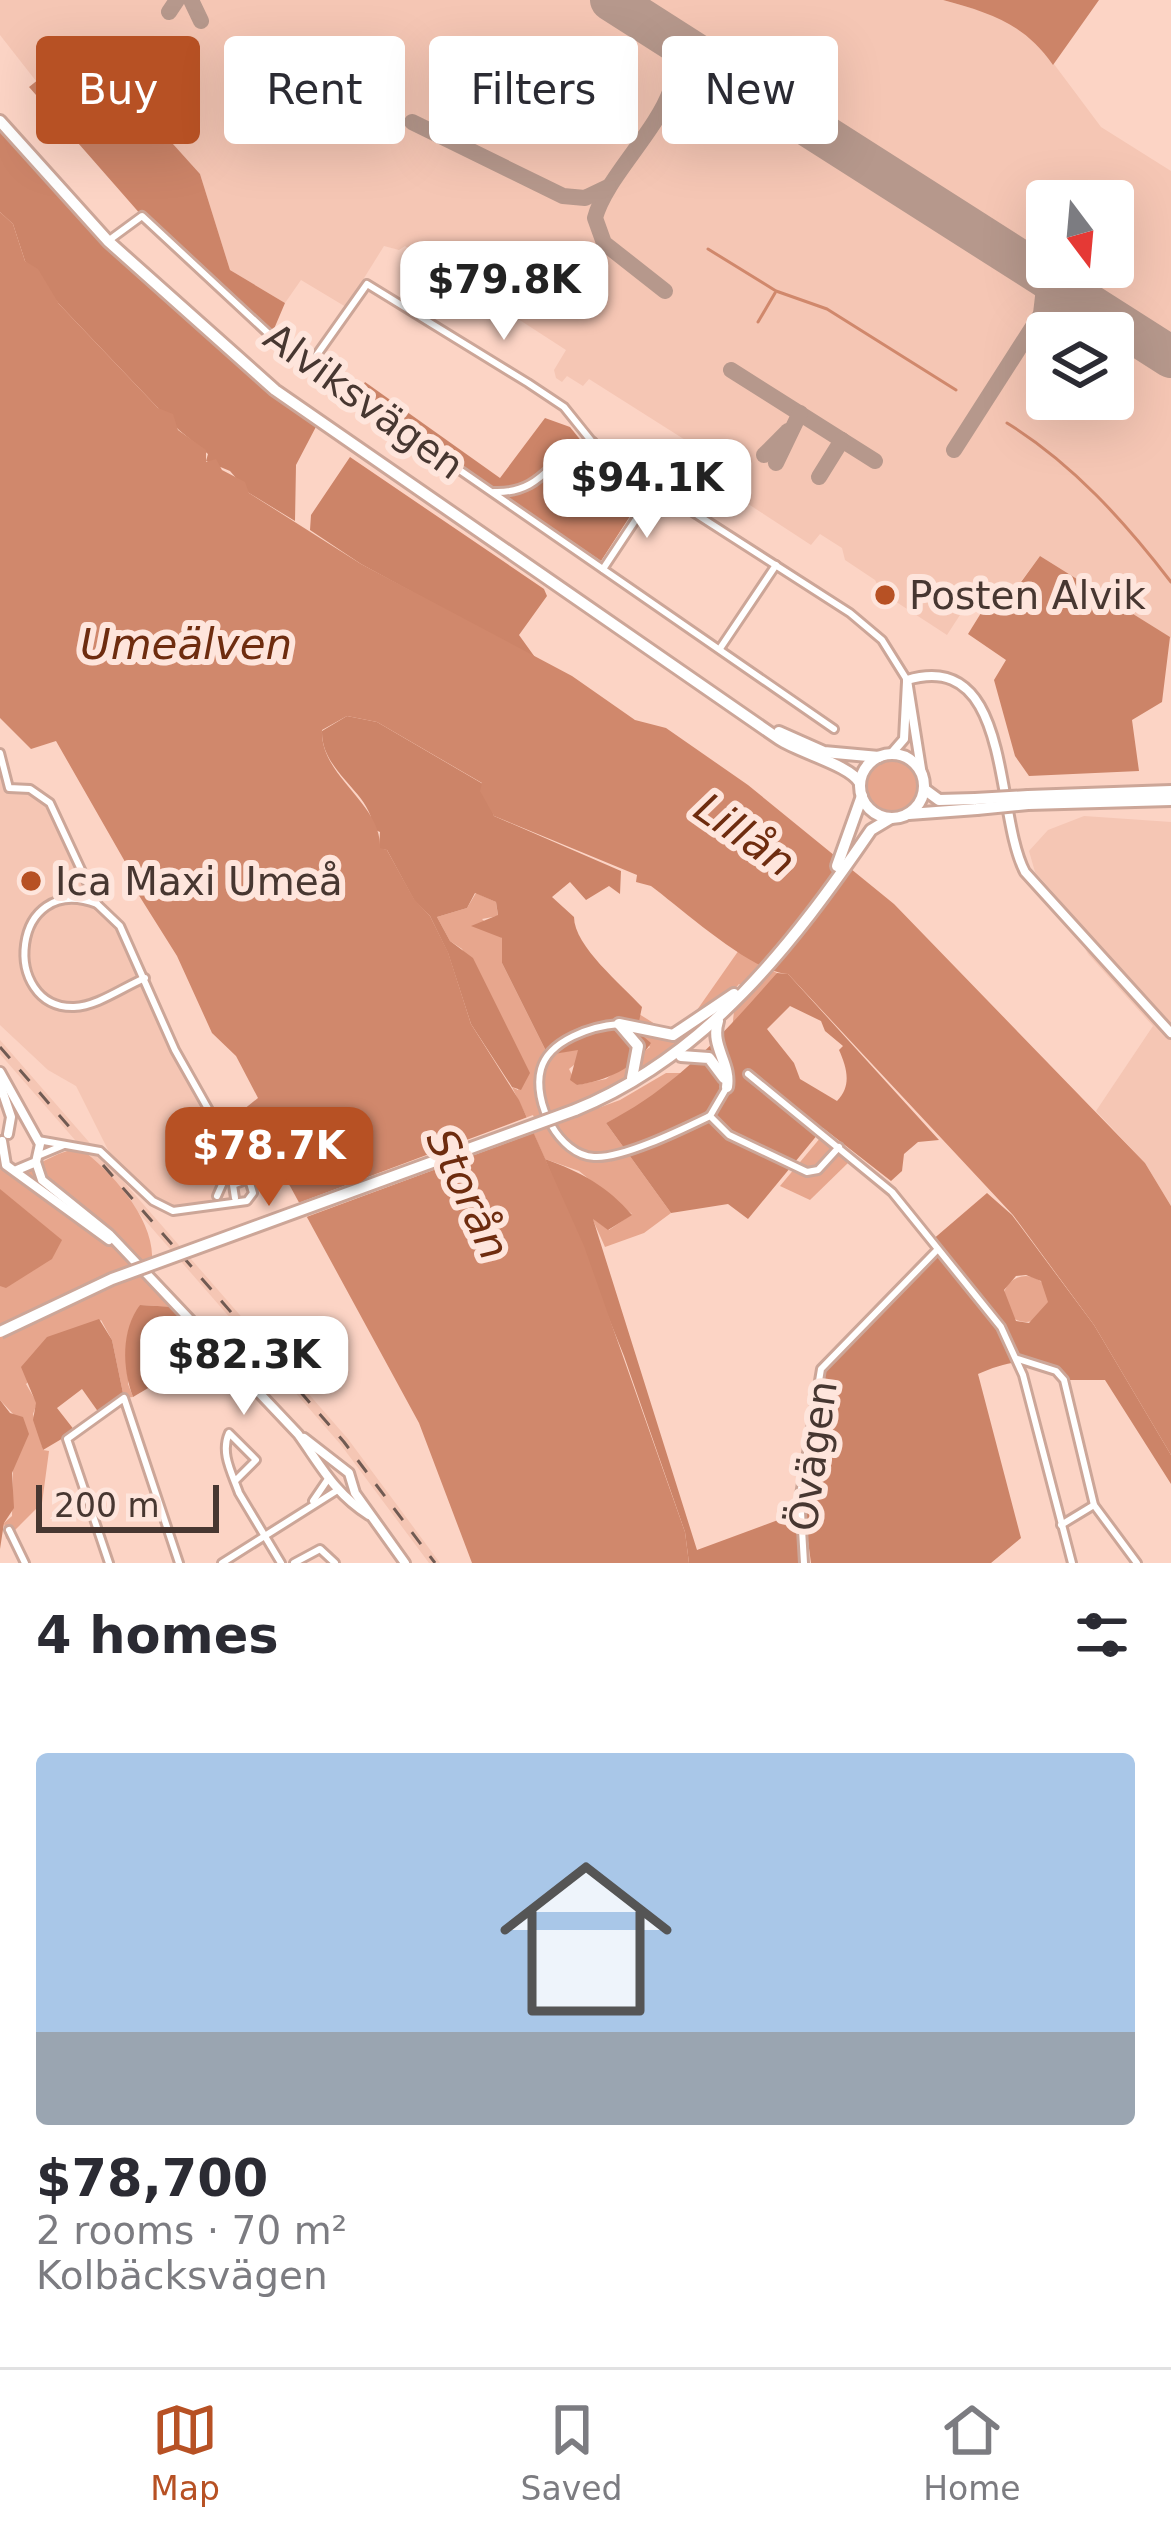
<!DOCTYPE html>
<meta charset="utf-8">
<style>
body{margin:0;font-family:"DejaVu Sans",sans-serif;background:#f2f2f3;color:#2b2b33;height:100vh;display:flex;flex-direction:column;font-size:45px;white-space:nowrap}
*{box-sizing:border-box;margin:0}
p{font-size:39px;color:#7c7c81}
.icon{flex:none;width:66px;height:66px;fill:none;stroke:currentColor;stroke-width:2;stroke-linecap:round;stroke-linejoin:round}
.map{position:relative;height:1563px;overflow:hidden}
.panel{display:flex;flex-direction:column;background:#fff;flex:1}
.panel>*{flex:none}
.banner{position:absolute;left:36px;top:36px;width:1101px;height:108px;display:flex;gap:24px}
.needle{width:78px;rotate:164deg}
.buttons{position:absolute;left:1026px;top:180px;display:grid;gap:24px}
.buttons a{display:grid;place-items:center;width:108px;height:108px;border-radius:12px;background:#fff;box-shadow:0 12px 48px #0002;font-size:60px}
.scale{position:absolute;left:36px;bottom:30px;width:183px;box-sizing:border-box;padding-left:12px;border:6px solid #473731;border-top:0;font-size:33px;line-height:42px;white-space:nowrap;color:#473731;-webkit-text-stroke:9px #fee5dc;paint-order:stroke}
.price{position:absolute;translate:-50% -102px;padding:0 27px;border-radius:24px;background:#fff;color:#222;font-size:39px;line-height:78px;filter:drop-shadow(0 3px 6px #0008)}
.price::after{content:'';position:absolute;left:50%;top:72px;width:36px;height:27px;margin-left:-18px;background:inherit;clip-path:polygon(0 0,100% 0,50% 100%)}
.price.selected{background:#b75124;color:#fff}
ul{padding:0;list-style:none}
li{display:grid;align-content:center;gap:24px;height:636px;padding:0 36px}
li span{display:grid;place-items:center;height:372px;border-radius:12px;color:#555}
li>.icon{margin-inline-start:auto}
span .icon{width:216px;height:216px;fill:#fffc;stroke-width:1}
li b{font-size:51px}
h2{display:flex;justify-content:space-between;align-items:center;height:144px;padding:0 36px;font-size:51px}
.pill{padding:0 42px;border-radius:12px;background:#fff;box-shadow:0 12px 48px #0002;font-size:42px;line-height:108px}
.pill.selected{background:#b75124;color:#fff}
.tabs{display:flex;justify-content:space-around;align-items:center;height:168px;border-top:3px solid #e1e1e2;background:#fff;font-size:33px;color:#7c7c81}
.tabs a{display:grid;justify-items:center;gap:6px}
.tabs .selected{color:#b75124}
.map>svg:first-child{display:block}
</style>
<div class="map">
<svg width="1171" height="1563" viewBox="0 0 1171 1563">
<rect width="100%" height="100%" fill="#fcd4c5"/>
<!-- built -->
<g fill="#f5c6b4" fill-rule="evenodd">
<path d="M0,0H943L999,16L1036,40L1101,127L1171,171V638L1040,556L1007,600L980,584L947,635L881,592L875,580L845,560L842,548L820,534L811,545L710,479L720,462L589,379L583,386L567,376L562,382L556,378L554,370L566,350L405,246L399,250L384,246L346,307L301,280L285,303L230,270L200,174L83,45L36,81L0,35ZM1047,201H1113V267H1047ZM1047,333H1113V399H1047Z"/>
<path d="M0,753L9,788L47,799L97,904L114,916L175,1050L225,1136L232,1168L217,1196L195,1210L162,1207L113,1160L76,1086L48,1070L0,1025Z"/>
<path d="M1084,816L1171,822V1206L1145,1163L1096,1111L1153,1026L1088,954L1059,899L1035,872L1029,851L1048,830Z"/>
<path d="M0,1040L348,1439L440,1563H429L341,1445L0,1054Z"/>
</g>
<!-- green -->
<g fill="#e7a68d">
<circle cx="892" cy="788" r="27"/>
<path d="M476,893L496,902L498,916L482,919L502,938V963L548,1055L578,1049L580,1060L569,1069L577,1085L606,1079L650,1047L637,1031L639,1014L668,1032L697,1010L739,950L764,966L746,989L739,984L697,1033L647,1069L531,1126L512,1087L518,1090L526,1067L462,949L450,941L437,917L467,908Z"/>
<path d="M769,969L777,973L734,1059L606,1123L671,1213L644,1233L605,1247L592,1218L609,1230L632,1214L579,1171L545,1159L533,1132L620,1100L666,1073H707L730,1049L734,1011Z"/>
<path d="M821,1137L850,1161L810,1200L780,1186Z"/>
<path d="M81,1149C115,1174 169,1235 147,1278L175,1307L140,1305L128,1384L133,1397L124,1398L112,1340L101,1320L26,1384L37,1403L33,1414L43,1450L49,1451L42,1503L6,1539L4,1523L12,1516L14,1415L0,1400V1169C30,1179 51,1149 81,1149Z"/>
<circle cx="1026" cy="1299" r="23"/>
</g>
<!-- forest -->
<g fill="#cc8468" fill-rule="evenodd">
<path d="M943,0H1099L1053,65C1024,23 990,13 943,0Z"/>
<path d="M83,44L200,174L230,270L285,303L271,336L142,216L29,87Z"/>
<path d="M0,121L163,293L319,421L296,465L295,521L249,493L230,471L206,461L208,454L179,430L59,304L25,261L13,224L0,212Z"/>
<path d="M365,382L500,478L545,418L570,427L599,463L643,496L601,561L357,395Z"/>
<path d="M350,457L544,589L547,596L519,635L537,660L361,564L310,530L311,515Z"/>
<path d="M1040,556L1170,637L1162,702L1132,720L1139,771L1029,776L1015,756L994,680L1006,660L968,634L994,592L1008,600Z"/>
<path d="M347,716L377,722L483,784L494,816L621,871L620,894L609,886L586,900L570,882L552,897L574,917C574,946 622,985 642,1007L637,1031L651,1043C635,1068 606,1081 577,1085L570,1080L578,1050L548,1055L502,963V938L471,926L498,915L496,902L475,893L467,908L437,917L450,941L473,958L530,1073L521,1090L512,1087L471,1024L448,953L430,916L414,900L387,850L379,849L380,832L373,829C373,793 321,773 322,731Z"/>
<path d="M777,973L788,974L939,1140L918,1142L904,1154L902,1171L891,1181L823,1128L748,1219L728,1204L671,1213L606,1123C677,1087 725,1032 777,973ZM790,1006L821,1021L825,1031L843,1046L839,1050C847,1068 852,1086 837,1101L800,1079L794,1063L767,1029Z"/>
<path d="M545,1159C581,1172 607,1186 632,1215L608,1230L593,1219L697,1550L794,1514L804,1465L798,1529L804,1563H689L685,1532L624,1356Z"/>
<path d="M987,1193L1012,1215L1094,1325L1171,1455V1484L1105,1380H1064C1040,1353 1007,1361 978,1374L1021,1538L991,1563H811L805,1519L822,1418L813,1394L821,1369L930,1257L931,1241ZM1026,1275L1041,1281L1048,1302L1029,1323L1016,1321L1004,1290L1016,1276Z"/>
<path d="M140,1305L175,1307L216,1348L133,1397C122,1368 121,1330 140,1305Z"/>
<path d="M99,1319L112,1340L124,1398L99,1413L82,1389L57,1408L75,1431L43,1450L33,1420L36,1403L21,1367L47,1337Z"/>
<path d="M0,1400L10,1413L23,1417L29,1434L12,1473L14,1508L4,1523L0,1549Z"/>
</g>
<!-- water -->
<g fill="#d0886c">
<path d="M0,212L13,224L25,261L38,269L59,304L158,408L173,414L178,430L206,450V462L216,459L222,470L245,482L249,493L361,564L572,676L635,720L666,728L748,785L894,904L1145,1163L1171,1206V1455L1094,1325L1013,1215L788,974C751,972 682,909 651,886L636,882L637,875L494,816L480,791L482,783L377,722L347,716L322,730C320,777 382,803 380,848L387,850L414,899L430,916L448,952L471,1024L519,1100L584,1246L685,1532L689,1563H472L419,1423L290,1186L279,1174L268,1182L244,1145L256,1137L243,1110L258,1098L236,1056L212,1033L177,956L133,886L136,881L56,741L31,749L0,718Z"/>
<path d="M0,1189L62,1240L52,1259L6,1288L0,1286Z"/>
</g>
<!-- pier -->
<path fill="#fcd4c5" d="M533,1115L539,1131L301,1219L293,1205Z"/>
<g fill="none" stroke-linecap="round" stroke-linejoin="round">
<!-- stream -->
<g stroke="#d0886c" stroke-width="3">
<path d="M708,249L776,291L827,309L956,390"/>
<path d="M758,322L775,293"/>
<path d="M1007,423C1072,463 1125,522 1171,582"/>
</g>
<!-- taxiway -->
<g stroke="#b6988c" stroke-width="16">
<path d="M191,0L201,21"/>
<path d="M169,12L177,0"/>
<path d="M660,31C713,88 610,160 595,218L604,243L665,291"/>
<path d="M672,90L698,73L728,75"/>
<path d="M412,122L563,196L585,198L608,187"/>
<path d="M1041,314L1069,301L1096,309"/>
<path d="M731,370L875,461"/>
<path d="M954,450L1041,314L1044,288L1027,265"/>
<path d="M764,455L788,431"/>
<path d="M776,463L800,413"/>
<path d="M819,477L842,440"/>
</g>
<!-- runway -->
<path stroke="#b6988c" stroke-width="42" d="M611,0L1171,357"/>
<!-- minor casing -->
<g stroke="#cca698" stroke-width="12">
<g id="minor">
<path d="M108,241L142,216L286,350L834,729"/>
<path d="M309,366L367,284L528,383L564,407L601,453L850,613L882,640L907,680"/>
<path d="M494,492C548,494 551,449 593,442"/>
<path d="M603,569L656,489"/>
<path d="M721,647L776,565"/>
<path d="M0,753L9,788L30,789L50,803L97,904L120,926L175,1050L250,1183"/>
<path d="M97,904C10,871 0,1009 74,1007C98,1006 123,987 145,978"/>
<path d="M619,1024C592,1026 549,1040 541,1069C532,1102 559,1155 594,1157C622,1159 683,1129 710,1116"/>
<path d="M748,1074L892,1192L1001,1327L1023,1375L1072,1563"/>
<path d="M727,1087L710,1116L729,1135L807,1172L818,1170L839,1147"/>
<path d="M38,1140L100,1151L153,1201L173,1211L247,1201L253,1193L250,1183"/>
<path d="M40,1155L64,1145"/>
<path d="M217,1196L232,1162"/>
<path d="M235,1198L233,1185L246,1180"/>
<path d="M1018,1359L1056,1371L1064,1380L1094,1505L1137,1563"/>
<path d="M235,1481L256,1460L229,1433C220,1453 232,1473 239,1493L281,1563"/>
<path d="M313,1501L328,1479"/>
<path d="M1061,1525L1094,1505"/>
<path d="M9,1530L25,1563"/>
<path d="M109,1563L67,1439L124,1398L179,1563"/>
<path d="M222,1563L336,1491"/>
<path d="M294,1563L320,1549L335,1563"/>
<path d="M804,1563L800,1495L821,1369L936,1251"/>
</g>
</g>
<!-- tertiary casing -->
<g stroke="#cca698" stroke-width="14">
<g id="tertiary">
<path d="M907,680C1013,648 994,814 1025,872L1171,1033"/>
<path d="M907,680L922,775"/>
<path d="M891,754L904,739L907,682"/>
</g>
</g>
<!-- secondary casing -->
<g stroke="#cca698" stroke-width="14">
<g id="secondary">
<path d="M0,1072L40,1144L36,1162L17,1170"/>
<path d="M0,1084L11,1117L8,1134"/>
<path d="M2,1141L6,1165L109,1240"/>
<path d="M36,1162L42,1180L109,1234L298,1434C321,1466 335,1494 369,1515"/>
<path d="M304,1438L349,1473L355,1493L405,1563"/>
</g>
</g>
<!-- trunk casing -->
<g stroke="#cca698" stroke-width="16">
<g id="trunk">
<path d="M0,121L108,241L275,390L779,739C800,753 850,765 860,783"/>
<path d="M779,732L824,752L879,757"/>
<circle cx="892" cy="786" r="32"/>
<path d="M924,789L939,800L975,799"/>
<path d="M1028,796L1171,791"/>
<path d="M1028,804L1171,800"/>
<path d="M909,814L977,809"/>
<path d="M837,866L862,796"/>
<path d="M718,1021C710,1046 731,1063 727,1087"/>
<path d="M619,1024L673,1035L734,994"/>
<path d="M621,1026L638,1046L632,1078"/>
<path d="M681,1056L709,1058L724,1078"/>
<path d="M575,1110C706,1057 793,944 871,830L891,818"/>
</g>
</g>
<!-- minor -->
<use href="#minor" stroke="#fff" stroke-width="6"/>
<!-- tertiary -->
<use href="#tertiary" stroke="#fff" stroke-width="8"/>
<!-- secondary -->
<use href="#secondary" stroke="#fff" stroke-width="8"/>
<!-- trunk -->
<use href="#trunk" stroke="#fff" stroke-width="10"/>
<!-- rail -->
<g stroke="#715b53" stroke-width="3" stroke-dasharray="15 15" stroke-linecap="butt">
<path d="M0,1047L78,1137"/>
<path d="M103,1165L344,1442L435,1563"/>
</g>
<!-- trunk-bridge casing -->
<g stroke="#cca698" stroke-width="16" stroke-linecap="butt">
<g id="trunk-bridge">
<path d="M975,799L1028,796"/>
<path d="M977,809L1028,804"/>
<path d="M0,1332L112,1279L575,1110"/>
</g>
</g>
<!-- trunk-bridge -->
<use href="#trunk-bridge" stroke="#fff" stroke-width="10"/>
</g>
<!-- markers -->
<g fill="#b75124" stroke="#fee5dc" stroke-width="4.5">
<circle cx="885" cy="595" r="12"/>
<circle cx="31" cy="881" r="12"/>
</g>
<g text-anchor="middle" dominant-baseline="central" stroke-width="12" stroke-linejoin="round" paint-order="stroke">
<!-- street labels -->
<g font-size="39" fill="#473731" stroke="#fee5dc">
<text transform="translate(364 401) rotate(36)">Alviksvägen</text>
<text transform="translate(813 1456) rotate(-82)">Övägen</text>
</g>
<!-- poi labels -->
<g font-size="39" fill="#473731" stroke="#fee5dc" text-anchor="start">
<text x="909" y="595">Posten Alvik</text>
<text x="55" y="881">Ica Maxi Umeå</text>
</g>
<!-- water labels -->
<g font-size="42" font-style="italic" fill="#6e2c0f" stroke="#fee5dc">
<text x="186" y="644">Umeälven</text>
<text transform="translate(745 835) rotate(35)">Lillån</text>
<text transform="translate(468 1194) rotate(65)">Storån</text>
</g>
</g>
</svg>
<div class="buttons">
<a><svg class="needle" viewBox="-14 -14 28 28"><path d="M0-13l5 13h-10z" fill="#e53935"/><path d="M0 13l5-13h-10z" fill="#7c7c81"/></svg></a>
<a><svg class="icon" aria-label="layers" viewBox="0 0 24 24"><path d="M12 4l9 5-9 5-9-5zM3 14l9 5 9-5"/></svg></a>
</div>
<div class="scale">200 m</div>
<b class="price" style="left:504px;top:343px">$79.8K</b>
<b class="price" style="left:647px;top:541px">$94.1K</b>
<b class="price selected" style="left:269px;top:1209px">$78.7K</b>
<b class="price" style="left:244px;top:1418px">$82.3K</b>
<div class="banner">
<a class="pill selected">Buy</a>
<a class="pill">Rent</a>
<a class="pill">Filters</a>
<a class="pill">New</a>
</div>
</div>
<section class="panel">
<h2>4 homes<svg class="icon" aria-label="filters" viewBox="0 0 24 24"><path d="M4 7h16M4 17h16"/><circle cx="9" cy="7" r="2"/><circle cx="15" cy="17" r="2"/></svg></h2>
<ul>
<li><span style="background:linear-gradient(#a9c7e8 75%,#9aa5b1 0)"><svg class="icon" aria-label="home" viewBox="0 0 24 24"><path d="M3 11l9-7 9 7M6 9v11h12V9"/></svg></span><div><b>$78,700</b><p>2 rooms · 70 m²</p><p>Kolbäcksvägen</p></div></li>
</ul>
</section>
<nav class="tabs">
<a class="selected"><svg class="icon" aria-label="map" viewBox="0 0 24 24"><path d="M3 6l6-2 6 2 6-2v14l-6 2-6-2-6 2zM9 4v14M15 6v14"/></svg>Map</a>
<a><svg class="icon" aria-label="saved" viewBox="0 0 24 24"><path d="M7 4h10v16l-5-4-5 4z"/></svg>Saved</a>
<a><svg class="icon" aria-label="home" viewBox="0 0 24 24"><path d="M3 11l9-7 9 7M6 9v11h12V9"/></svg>Home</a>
</nav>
